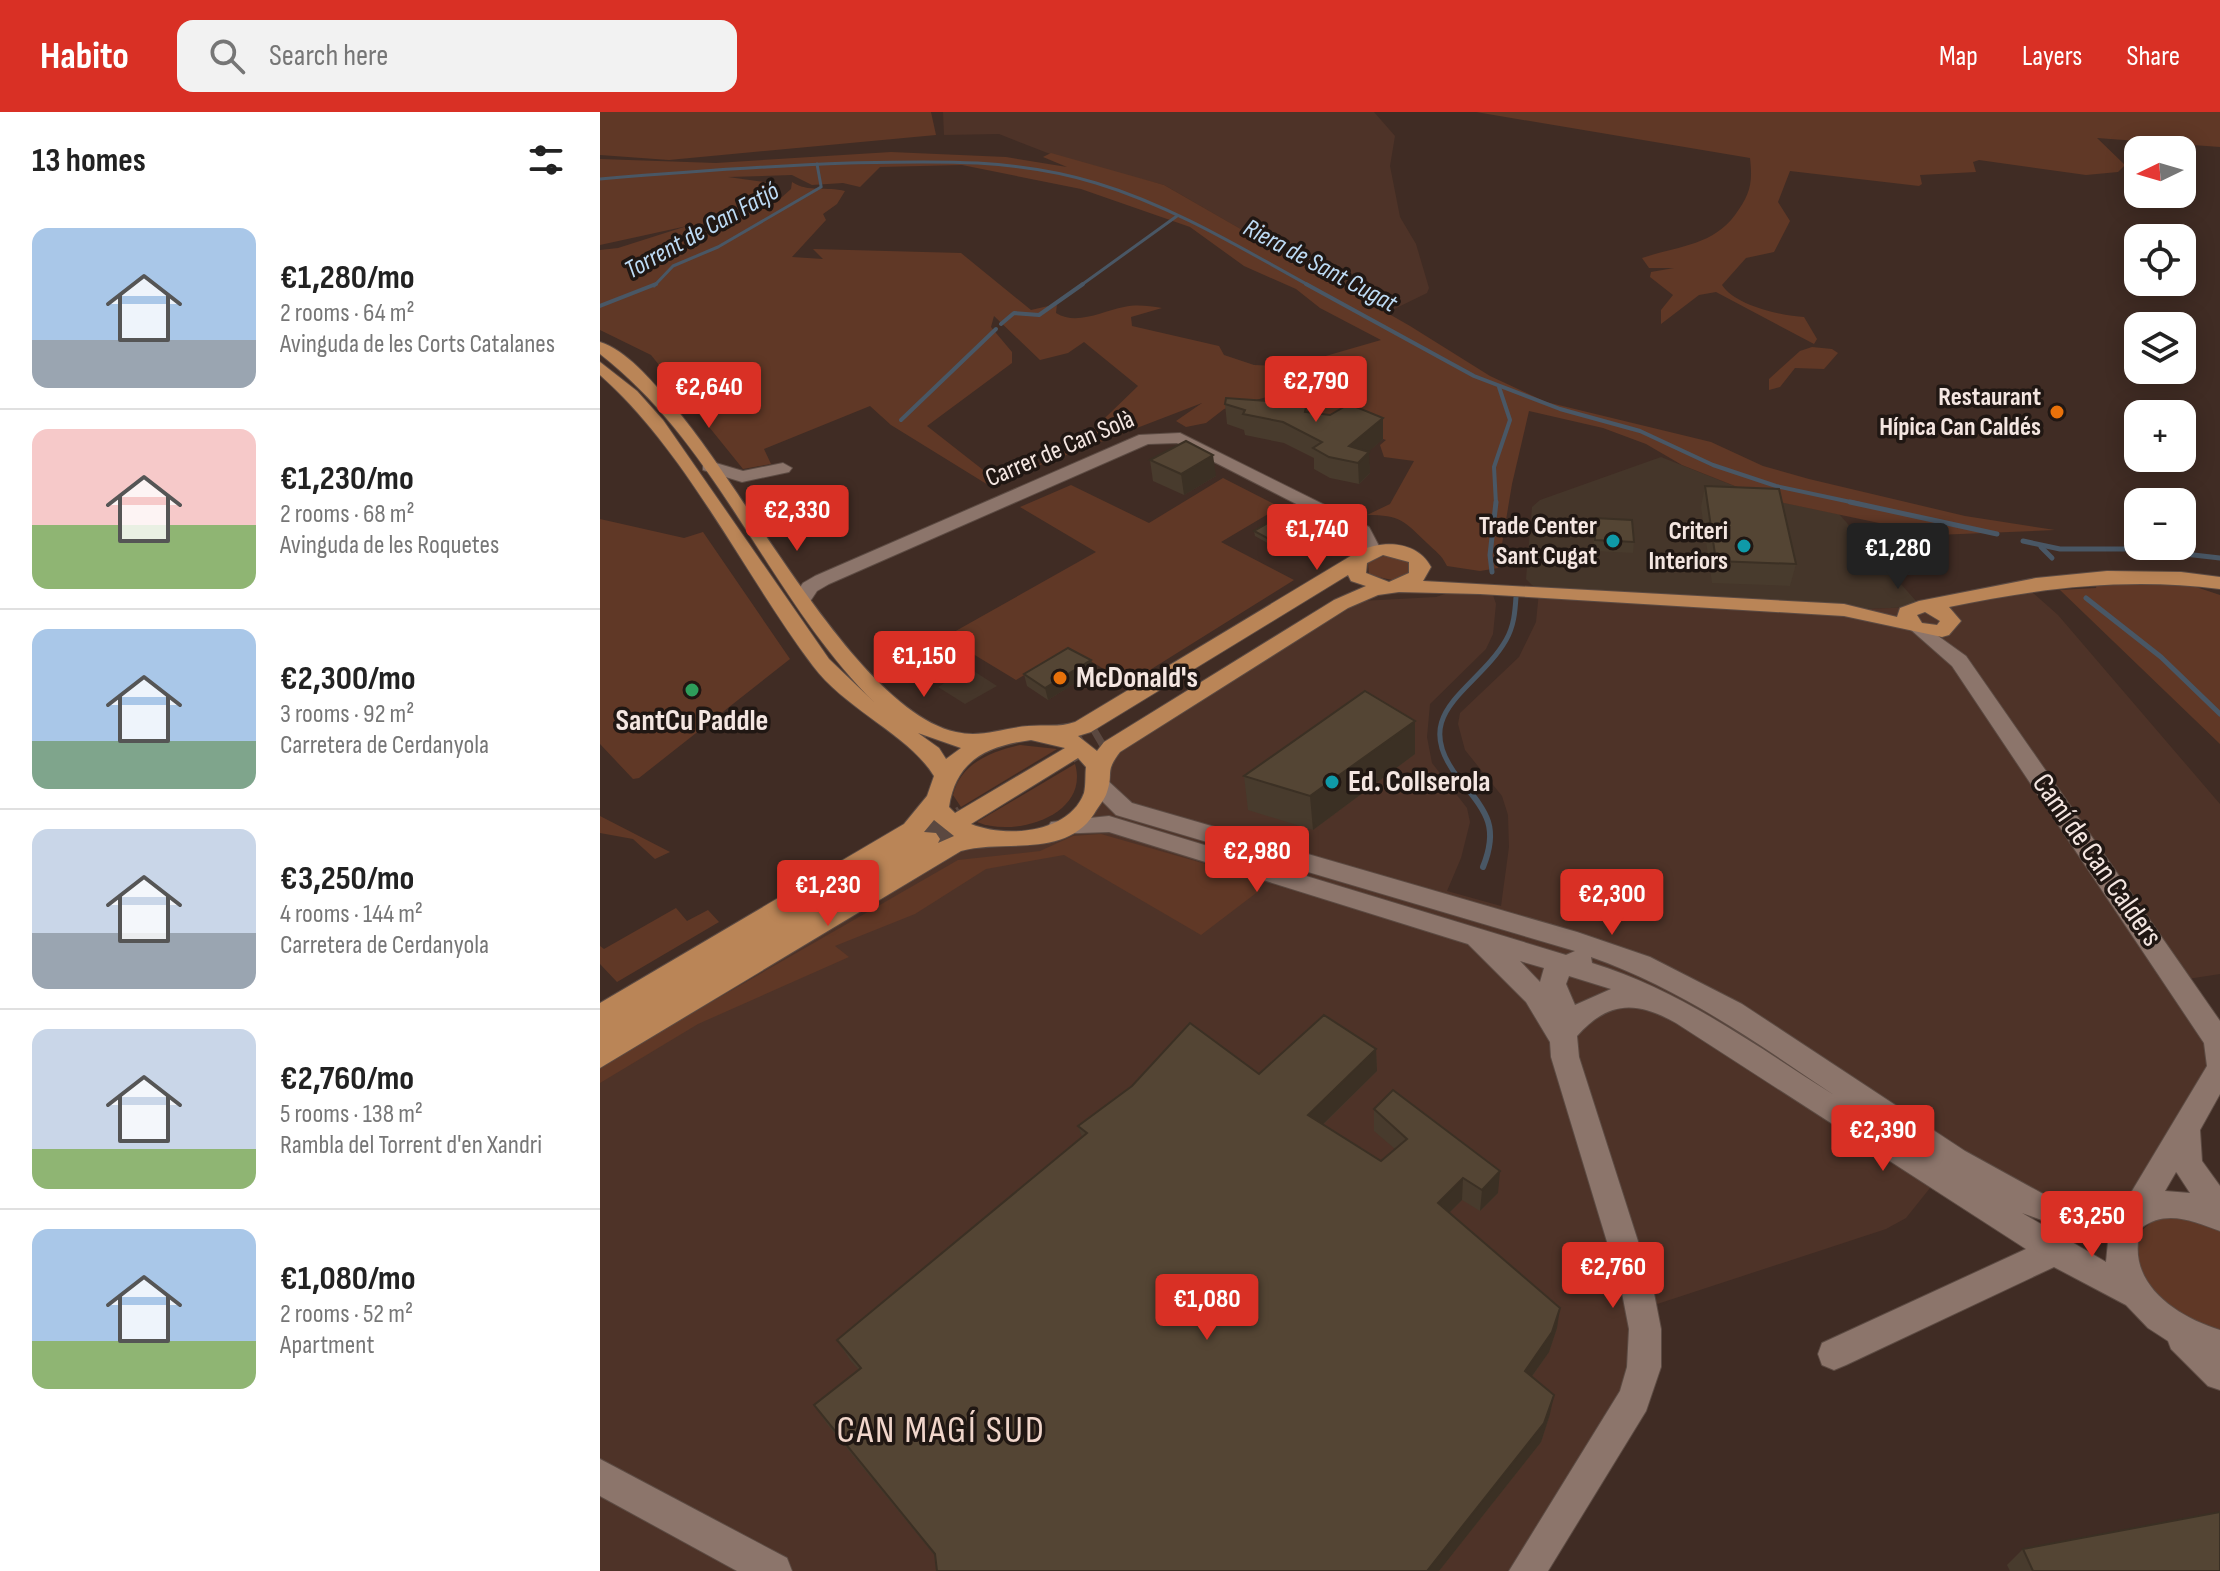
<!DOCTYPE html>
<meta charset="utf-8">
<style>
body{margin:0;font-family:"Sofia Sans Condensed",sans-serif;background:#f2f2f2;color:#222;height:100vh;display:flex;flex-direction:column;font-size:30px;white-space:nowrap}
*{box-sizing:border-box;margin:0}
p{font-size:26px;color:#767676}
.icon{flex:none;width:44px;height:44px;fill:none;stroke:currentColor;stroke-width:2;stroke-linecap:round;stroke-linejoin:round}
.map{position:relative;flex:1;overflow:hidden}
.panel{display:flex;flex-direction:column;background:#fff;width:600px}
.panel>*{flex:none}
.needle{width:52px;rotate:265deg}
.controls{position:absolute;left:1524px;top:24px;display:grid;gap:16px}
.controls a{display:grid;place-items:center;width:72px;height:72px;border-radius:16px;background:#fff;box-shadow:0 4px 20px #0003;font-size:40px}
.price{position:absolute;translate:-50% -68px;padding:0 18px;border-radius:8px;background:#d93025;color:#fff;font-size:26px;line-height:52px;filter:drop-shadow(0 2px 4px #0008)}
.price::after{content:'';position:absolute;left:50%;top:48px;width:24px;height:18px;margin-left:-12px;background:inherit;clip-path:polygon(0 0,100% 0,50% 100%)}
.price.current{background:#222;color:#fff}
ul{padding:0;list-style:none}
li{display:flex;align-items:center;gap:24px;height:200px;padding:0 32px}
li+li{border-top:2px solid #e0e0e0}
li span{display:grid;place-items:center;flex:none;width:224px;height:160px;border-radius:16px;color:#555}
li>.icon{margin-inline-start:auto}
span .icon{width:96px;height:96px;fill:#fffc;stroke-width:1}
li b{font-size:34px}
h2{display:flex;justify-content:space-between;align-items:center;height:96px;padding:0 32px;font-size:34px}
header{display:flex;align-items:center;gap:48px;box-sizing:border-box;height:112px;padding:0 40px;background:#d93025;color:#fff}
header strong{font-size:38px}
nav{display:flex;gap:44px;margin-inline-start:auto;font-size:28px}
.search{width:560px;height:72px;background:#f2f2f2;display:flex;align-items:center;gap:20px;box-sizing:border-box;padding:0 28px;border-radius:16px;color:#767676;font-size:30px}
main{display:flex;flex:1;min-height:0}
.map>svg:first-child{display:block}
</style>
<header>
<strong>Habito</strong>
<div class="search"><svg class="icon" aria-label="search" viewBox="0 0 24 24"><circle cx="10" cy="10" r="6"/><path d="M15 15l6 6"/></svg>Search here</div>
<nav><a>Map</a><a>Layers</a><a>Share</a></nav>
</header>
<main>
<section class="panel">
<h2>13 homes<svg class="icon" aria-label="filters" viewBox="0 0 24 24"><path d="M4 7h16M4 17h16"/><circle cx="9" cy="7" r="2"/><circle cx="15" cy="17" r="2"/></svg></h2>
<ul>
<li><span style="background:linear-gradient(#a9c7e8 70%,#9aa5b1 0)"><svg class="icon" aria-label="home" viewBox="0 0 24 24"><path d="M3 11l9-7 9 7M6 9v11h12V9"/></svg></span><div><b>€1,280/mo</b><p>2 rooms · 64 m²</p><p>Avinguda de les Corts Catalanes</p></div></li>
<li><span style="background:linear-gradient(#f6c9c9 60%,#8fb573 0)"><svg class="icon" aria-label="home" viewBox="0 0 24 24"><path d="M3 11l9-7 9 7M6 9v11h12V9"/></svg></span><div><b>€1,230/mo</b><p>2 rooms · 68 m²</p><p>Avinguda de les Roquetes</p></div></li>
<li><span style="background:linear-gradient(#a9c7e8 70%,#7fa58c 0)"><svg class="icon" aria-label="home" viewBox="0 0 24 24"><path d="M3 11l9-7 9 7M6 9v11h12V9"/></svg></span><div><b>€2,300/mo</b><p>3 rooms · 92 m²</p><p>Carretera de Cerdanyola</p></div></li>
<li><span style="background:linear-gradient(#c9d6e8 65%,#9aa5b1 0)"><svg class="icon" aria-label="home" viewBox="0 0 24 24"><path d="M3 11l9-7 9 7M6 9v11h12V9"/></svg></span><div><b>€3,250/mo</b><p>4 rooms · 144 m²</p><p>Carretera de Cerdanyola</p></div></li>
<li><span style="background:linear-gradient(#c9d6e8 75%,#8fb573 0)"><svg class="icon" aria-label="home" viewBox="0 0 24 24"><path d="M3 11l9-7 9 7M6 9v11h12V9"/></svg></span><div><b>€2,760/mo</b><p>5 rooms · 138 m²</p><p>Rambla del Torrent d'en Xandri</p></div></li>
<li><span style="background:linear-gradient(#a9c7e8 70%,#8fb573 0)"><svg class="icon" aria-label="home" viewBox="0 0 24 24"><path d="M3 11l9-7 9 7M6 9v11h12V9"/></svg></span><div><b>€1,080/mo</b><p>2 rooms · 52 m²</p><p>Apartment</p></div></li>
</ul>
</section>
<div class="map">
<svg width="1620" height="1459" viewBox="0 0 1620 1459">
<rect width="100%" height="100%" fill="#402c24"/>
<!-- commercial -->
<g fill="#45362a">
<path d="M1061,345L1170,388L1239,402L1316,489L1315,495L1244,498L939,480L926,467L932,395L940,388Z"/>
<path d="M369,556L397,574L365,592L338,575Z"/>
</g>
<!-- built -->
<g fill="#4e3328">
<path d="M343,0H774L795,24L790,54L800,105L816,132L829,176L827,181L786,201L564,73L463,47L399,22L344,23Z"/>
<path d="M1423,472L1458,503L1620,692V862L1581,868L1620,957L1536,1101L1497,1107L1354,1046L1306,1106L1286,1117L1042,1197L1044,1255L927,1459H0V945L353,733L393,730L472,709L497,654L718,505L761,489L836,485L866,475L891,477L896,492L893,522L886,537L830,592L827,625L832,651L867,696L870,710L861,746L847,779L901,794L909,735L908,703L902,684L865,638L858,612L860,601L919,545L936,510L939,480L1244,498L1315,495L1313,513L1324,494Z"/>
</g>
<!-- green -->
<g fill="#603826" fill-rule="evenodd">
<path d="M0,0H331L336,23L69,48L0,43Z"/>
<path d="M876,0H1620V35L1497,26L1525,53L1518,60L1486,63L1379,48L1373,50L1376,60L1320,63L1322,72L1319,74L1190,59L1178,90L1190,109L1174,140L1146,146L1122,173C1134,193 1182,204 1204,205L1217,227L1214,232L1116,180L1099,183L1061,212V198L1073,183L1050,165L1051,160L1074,156H1049L1042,146C1077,134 1112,134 1135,103C1150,82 1153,72 1150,46Z"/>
<path d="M291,40L406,45L467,55L443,45L451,41L564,73L810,214L890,264L946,290L1111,330L1163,354L1209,367L1365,404L1455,418L1336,423L1170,388L1082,353L1046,332L1003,316L929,299L912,372L898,456L880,459L847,454C841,442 836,440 827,431C804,409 801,403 767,403L790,392L814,349L784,345L780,333L786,328L699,298L709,289L677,282L624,297L606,311L586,315L576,309L602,291L430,357L478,332L538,274L484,230L468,241L440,248L394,204L391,215L412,240V251L327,314L401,372L393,376L291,313L270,294L164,337L171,352L143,357L51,243L0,218V138L18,136L87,114L0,133V47L116,51ZM362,53L481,77L590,115L644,154L696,177L720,196L781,228L698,252L677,254L654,253L624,243L619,234L532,214L531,205L562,196C549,194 537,192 524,195C502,199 477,214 456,201L457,192L431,198L361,141L213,137L223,147L192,145L226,108L223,102L237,92L245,79C227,74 208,81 192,70L191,77L182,85L130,101L177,78L172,71L128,65L192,63L212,73L243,71L260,75L280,55Z"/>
<path d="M1212,235L1232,237L1238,241L1224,257L1195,256L1180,275L1169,278V267L1200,239Z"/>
<path d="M623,366L680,395L621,430L694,468L537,566L522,568L469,536L416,568L345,525L496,440L420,395L471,373L549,411Z"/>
<path d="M0,407L84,426L103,420L190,547L39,666L33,667L0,632Z"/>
<path d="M786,443L801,444L811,451L812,460L797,469L769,463L768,451Z"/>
<path d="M1497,471L1587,472L1620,483V632L1460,478L1496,476Z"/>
<path d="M420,633L457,637L361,695L353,683C360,652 391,639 420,633Z"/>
<path d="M475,652C490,703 415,726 377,710Z"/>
<path d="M0,704L70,740L55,747L33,727L0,721Z"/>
<path d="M501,722L658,767L660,778L601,823L464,743L386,757L315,802L235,834L249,845L98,912L0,971V955L40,931L358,748L440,739L473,724Z"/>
<path d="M76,796L87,809L108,798L119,810L17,870L0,852V834L4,837Z"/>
<path d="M1566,1104L1593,1105L1620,1116V1219C1597,1215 1576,1203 1558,1189C1552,1184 1548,1175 1544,1168C1527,1138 1532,1116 1566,1104Z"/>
</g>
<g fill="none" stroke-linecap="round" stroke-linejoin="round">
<!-- stream-far3 -->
<g stroke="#495765" stroke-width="3">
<path d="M217,52L221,74"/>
<path d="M0,67C83,60 165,54 249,51C332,49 415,46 496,71C572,94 641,136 710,174"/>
<path d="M54,174L73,154L118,135L221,75"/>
<path d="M480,174L577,104"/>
</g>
<!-- stream-far2 -->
<g stroke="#495765" stroke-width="4">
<path d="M706,172L874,264L960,297L1040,319L1113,353L1176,374L1260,392"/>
<path d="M0,194L56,172"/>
<path d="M401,212L414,201L439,203L483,172"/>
<path d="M301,308L396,217"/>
<path d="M896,392L894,355L910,308L899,275"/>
</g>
<!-- stream-far1 -->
<g stroke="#495765" stroke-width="5">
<path d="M1250,390L1397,422"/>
<path d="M1423,429L1460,437H1541L1620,446"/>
<path d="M1441,435L1452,446"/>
<path d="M892,460L890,443L896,390"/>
<path d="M1486,486L1561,545L1620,602"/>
<path d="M860,668C805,600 876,580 906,528C914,514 915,500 916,485"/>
</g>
<!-- stream -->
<path stroke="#495765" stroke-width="6" d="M859,666C885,699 900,713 883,755"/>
<!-- major-tunnel-far1 -->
<path stroke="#5b4840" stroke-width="20" stroke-dasharray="20 10" stroke-linecap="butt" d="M469,642L501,623"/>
<!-- major-tunnel -->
<path stroke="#5b4840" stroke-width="26" stroke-dasharray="26 13" stroke-linecap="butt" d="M328,727L364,706"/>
<!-- minor casing -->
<g stroke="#5c4b43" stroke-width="2">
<g id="minor">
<path d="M580,321L769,415L779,434L777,441L768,447L761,445L755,422L577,331L548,332L229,472L217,479L209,491L202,493L192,487L203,471L215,464L539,323Z"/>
<path d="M109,349L143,359L183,351L192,356L189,360L142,370L103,358V350Z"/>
<path d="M1320,511L1366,544L1620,909V982L1600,1018L1602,1049L1620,1074V1119C1593,1109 1566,1097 1541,1116C1524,1170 1575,1204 1620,1218V1278L1608,1274L1571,1237L1568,1229L1548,1216L1526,1193L1454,1155L1246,1253L1234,1258L1222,1253L1218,1242L1222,1231L1426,1137L1076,911C1037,889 1009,888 977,924L979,945L1053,1176L1061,1217V1255L1046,1299L948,1459H909L1020,1279L1027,1255L1029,1217L1021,1176L951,945L950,930L926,890L868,832L509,720L451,722L447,716L451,710L509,704L966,843L975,839L516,703L487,674L499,666L507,668L532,691L977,820L1050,845L1142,892L1365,1039L1445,1083L1464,1088L1523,1094L1607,954L1604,931L1352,554L1310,517ZM991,845C1080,876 1157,931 1234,983C1156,934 1081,878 992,851ZM920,849L944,856L940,870ZM969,864L1011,877L975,893L966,872ZM1576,1060L1577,1061L1590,1081L1565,1079ZM1422,1101L1464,1116L1509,1120L1506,1150Z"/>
<path d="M0,1347L187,1446L192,1459H137L0,1384Z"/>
</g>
</g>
<!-- major casing -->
<g stroke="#5c4b43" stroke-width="2">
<path id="major" d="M0,230C26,238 52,269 69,289C143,370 254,597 356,620C382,626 402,616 428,614C445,612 458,616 475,610L759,439C784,428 817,429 831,455L823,469L1244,492L1297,505L1300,496L1319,489L1436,466L1507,459L1581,460L1620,465V477C1527,465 1440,476 1349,495L1361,509L1349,523L1342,525L1244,504L880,482L799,480L778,483L748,496L520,640C504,661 514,660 507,680C505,687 498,695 494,702C465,747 402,727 361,739L0,956V891L304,712L327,684L334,664C309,623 246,598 213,554C143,461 87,340 0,263V250L37,279L63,308L229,547L275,591C169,487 120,335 0,242ZM783,443L809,450V461L789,470L766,461L767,451ZM748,463L751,469L766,474L734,488L504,630L497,639L478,624L491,620ZM1325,500L1340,509L1337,513L1322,511L1317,503ZM318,621L361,636L346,647L339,636ZM431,628L465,636L355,701L349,695C356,648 387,634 431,628ZM478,646L486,655C485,663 486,673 484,681C469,722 405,726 371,712ZM334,708L354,724L338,731L340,727L336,721L324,720Z"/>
</g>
<!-- minor -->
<use href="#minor" fill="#8c756b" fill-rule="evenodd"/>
<!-- major -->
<use href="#major" fill="#ba8557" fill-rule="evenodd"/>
</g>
<!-- wall -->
<g fill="#483b2d">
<path d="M708,286L709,301L730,303L783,306V327L768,340L770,361L759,372L730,366L714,357V346L684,331L645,323L644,318L627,312L625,292Z"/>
<path d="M550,348L616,364L584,383L553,369Z"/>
<path d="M1105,374L1196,452L1190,474L1112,471L1101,395Z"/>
<path d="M994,406L1034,430L1033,441L994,439L993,417Z"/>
<path d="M654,419L707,432L689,443L655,424Z"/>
<path d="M494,559L448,588L427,574L424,562Z"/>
<path d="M815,642L713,718L648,698L644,664Z"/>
<path d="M776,937L777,959L723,1013L781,1049L795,1037L774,1019V997L898,1081L880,1099L862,1088L849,1101L957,1216L949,1240L932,1265L950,1302L941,1330L839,1459H337L336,1445L227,1312L214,1293L259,1258L250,1248L237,1228L482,1025L478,1014L659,962Z"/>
<path d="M1423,1437L1620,1459H1410L1407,1453Z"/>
</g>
<!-- shaded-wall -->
<g fill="#3b3024">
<path d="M783,306V327L756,351L749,334Z"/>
<path d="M769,340L770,361L759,372L758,351Z"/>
<path d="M613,343L616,364L584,383L581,362Z"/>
<path d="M707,426V432L689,443L688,437Z"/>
<path d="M491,548L494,559L448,588L445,576Z"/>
<path d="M815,609V642L713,718L710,684Z"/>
<path d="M776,937L777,959L710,1025L708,1003Z"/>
<path d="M900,1059L898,1081L880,1099L882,1078Z"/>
<path d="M863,1066L862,1088L837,1113L838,1091Z"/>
<path d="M960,1196L957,1216L949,1240L922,1278L925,1259Z"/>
<path d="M954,1283L950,1302L941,1330L839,1459H827Z"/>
</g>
<!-- building -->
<g fill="#544534" stroke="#3b3024" stroke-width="2">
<path d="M668,285L708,286L705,300L730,303L749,292L783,306L749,334L769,340L758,351L729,345L713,336L722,330L683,310L643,302L645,298L625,292L626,286L667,289Z"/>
<path d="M586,329L613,343L581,362L550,348Z"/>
<path d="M1105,374L1179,377L1196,452L1116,449Z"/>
<path d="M994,406L1032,408L1034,430L995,428Z"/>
<path d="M673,408L707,426L688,437L654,419Z"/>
<path d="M468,536L491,548L445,576L424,562Z"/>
<path d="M765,579L815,609L710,684L644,664Z"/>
<path d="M724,903L776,937L708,1003L781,1049L807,1027L774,997L793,978L900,1059L882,1078L863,1066L838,1091L960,1196L952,1220L925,1259L954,1283L944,1311L827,1459H337L335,1442L214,1293L261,1256L237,1228L487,1021L478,1014L532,974L590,911L659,962Z"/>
<path d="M1620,1400V1459H1433L1423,1437Z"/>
</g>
<!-- markers -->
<g fill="#e8710a" stroke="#201713" stroke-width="3">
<circle cx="1457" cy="300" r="8"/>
<circle cx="460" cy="566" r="8"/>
</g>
<g fill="#0f9aa8" stroke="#201713" stroke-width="3">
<circle cx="1013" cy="429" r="8"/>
<circle cx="1144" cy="434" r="8"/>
<circle cx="732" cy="670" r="8"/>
</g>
<circle fill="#2e9e5b" stroke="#201713" stroke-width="3" cx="92" cy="578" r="8"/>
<g text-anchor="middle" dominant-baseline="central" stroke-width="7" stroke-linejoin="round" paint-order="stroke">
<!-- far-water labels -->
<g font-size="26" font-style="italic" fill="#bddbf5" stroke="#201713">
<text transform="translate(102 119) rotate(-29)">Torrent de Can Fatjó</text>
<text transform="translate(720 154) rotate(28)">Riera de Sant Cugat</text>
</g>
<!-- far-poi labels -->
<g font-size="26" font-weight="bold" fill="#f4e6e1" stroke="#201713" text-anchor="end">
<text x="1441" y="285">Restaurant<tspan x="1441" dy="30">Hípica Can Caldés</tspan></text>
<text x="997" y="414">Trade Center<tspan x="997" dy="30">Sant Cugat</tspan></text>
<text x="1128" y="419">Criteri<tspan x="1128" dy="30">Interiors</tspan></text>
</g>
<!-- far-street labels -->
<g font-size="26" fill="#f4e6e1" stroke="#201713">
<text transform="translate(460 337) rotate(-23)">Carrer de Can Solà</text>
</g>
<!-- poi labels -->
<g font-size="30" font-weight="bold" fill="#f4e6e1" stroke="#201713" text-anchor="start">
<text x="476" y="566">McDonald's</text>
<text x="92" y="609" text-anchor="middle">SantCu Paddle</text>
<text x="748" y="670">Ed. Collserola</text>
</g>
<!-- street labels -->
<g font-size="30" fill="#f4e6e1" stroke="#201713">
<text transform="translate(1497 748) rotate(55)">Camí de Can Calders</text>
</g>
<!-- near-neighbourhood labels -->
<g font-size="38" letter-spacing="2" fill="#f1d6cb" stroke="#201713">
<text x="341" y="1318">CAN MAGÍ SUD</text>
</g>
</g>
</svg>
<div class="controls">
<a><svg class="needle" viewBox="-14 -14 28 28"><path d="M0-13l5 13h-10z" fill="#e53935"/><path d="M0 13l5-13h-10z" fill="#767676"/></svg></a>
<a><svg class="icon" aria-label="locate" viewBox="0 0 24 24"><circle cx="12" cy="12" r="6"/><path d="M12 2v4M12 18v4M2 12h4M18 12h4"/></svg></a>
<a><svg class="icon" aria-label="layers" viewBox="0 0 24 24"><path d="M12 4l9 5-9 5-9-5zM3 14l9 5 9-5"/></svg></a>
<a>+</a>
<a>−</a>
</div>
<b class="price" style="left:716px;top:312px">€2,790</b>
<b class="price" style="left:109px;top:318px">€2,640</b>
<b class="price" style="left:197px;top:441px">€2,330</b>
<b class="price" style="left:717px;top:460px">€1,740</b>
<b class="price current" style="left:1298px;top:479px">€1,280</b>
<b class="price" style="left:324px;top:587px">€1,150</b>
<b class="price" style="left:657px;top:782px">€2,980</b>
<b class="price" style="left:228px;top:816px">€1,230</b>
<b class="price" style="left:1012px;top:825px">€2,300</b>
<b class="price" style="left:1283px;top:1061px">€2,390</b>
<b class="price" style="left:1492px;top:1147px">€3,250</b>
<b class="price" style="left:1013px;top:1198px">€2,760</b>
<b class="price" style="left:607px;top:1230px">€1,080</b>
</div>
</main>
